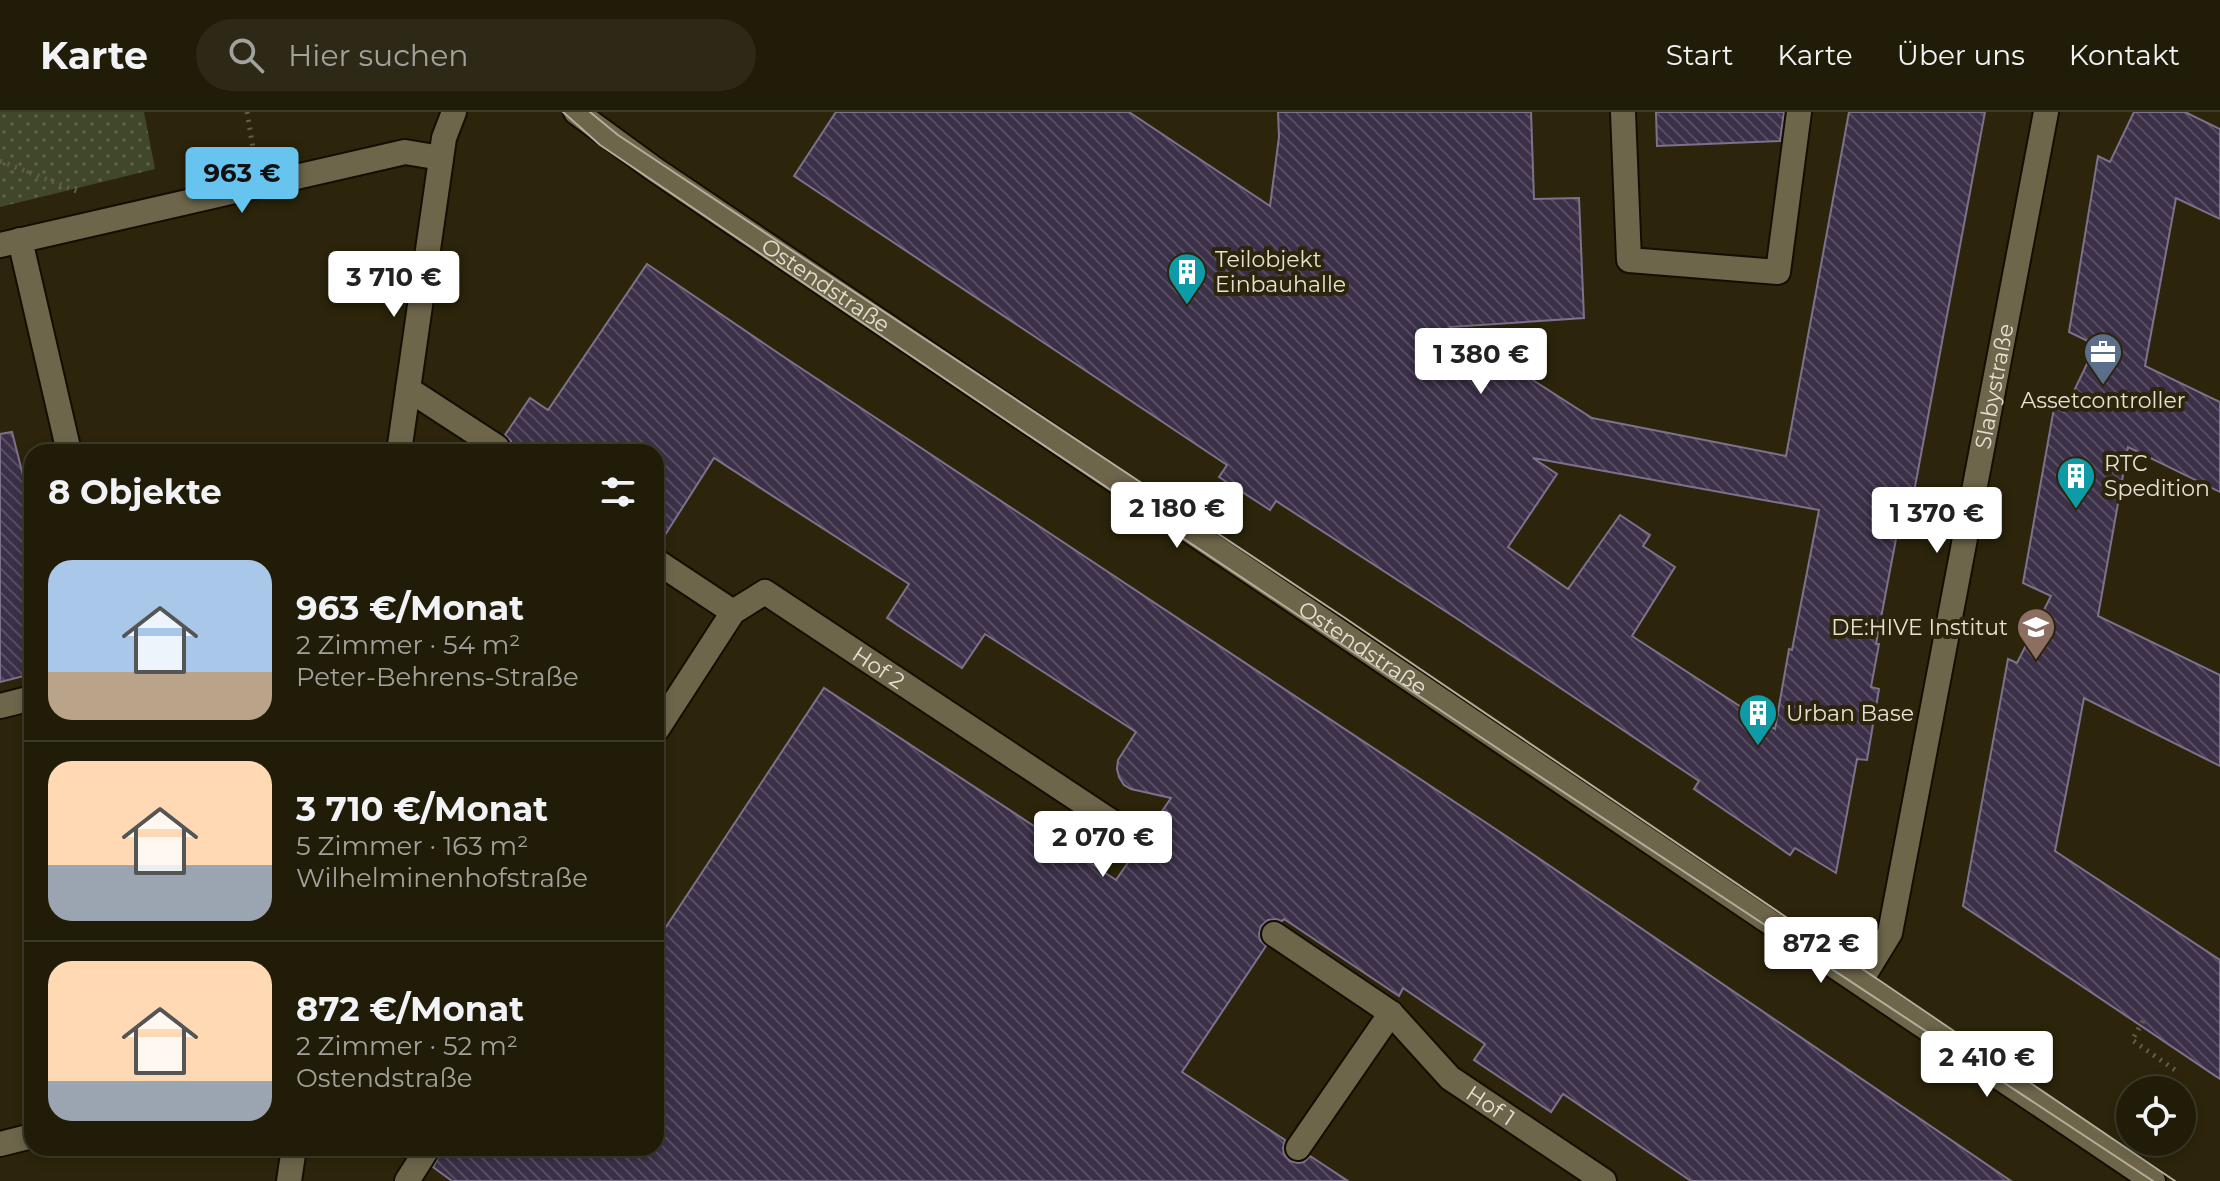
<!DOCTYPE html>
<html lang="de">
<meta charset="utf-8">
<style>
body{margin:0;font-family:Montserrat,sans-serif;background:#2d2916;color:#f1f3f6;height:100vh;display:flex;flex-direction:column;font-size:30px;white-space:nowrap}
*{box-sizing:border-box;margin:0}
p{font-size:26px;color:#a2a19c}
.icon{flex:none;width:44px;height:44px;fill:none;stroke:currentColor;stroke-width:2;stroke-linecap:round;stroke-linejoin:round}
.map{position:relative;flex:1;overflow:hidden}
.sheet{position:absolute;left:24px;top:332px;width:640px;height:712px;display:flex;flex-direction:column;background:#211c08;border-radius:24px;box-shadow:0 4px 12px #0003,0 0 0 2px #3e3a29}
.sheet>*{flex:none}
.fabs{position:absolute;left:2116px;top:964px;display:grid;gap:16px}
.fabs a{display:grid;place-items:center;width:80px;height:80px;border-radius:50%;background:#211c08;box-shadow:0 4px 12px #0003,0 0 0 2px #3e3a29;font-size:40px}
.price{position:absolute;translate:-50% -68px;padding:0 18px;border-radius:8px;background:#fff;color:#222;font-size:26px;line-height:52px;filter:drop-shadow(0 2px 4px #0008)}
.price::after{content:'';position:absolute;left:50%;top:48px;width:24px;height:18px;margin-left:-12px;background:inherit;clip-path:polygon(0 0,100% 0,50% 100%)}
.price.on{background:#66c4ef;color:#111}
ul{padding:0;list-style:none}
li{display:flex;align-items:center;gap:24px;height:200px;padding:0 24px}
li+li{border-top:2px solid #3e3a29}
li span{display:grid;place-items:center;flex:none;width:224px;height:160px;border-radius:24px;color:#555}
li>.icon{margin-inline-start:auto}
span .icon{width:96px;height:96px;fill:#fffc;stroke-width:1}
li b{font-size:34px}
h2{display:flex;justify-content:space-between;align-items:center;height:96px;padding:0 24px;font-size:34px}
header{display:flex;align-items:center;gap:48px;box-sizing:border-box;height:112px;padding:0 40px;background:#211c08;border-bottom:2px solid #3e3a29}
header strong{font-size:38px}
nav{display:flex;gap:44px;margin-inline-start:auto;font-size:28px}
.search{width:560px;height:72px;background:#2d2916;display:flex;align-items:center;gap:20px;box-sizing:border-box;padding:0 28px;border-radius:44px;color:#a2a19c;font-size:30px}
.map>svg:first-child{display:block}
</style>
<header>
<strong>Karte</strong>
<div class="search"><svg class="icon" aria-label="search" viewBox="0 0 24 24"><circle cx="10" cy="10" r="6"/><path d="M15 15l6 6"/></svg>Hier suchen</div>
<nav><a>Start</a><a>Karte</a><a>Über uns</a><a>Kontakt</a></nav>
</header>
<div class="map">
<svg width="2220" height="1069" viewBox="0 0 2220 1069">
<defs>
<pattern id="grass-dots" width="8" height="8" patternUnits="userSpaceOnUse" patternTransform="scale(2)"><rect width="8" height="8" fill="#41482a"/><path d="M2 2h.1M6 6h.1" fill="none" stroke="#5c6248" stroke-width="1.8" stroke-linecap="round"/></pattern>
<pattern id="building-back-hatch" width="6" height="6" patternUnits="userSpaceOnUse" patternTransform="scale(2)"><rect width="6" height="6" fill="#3b3048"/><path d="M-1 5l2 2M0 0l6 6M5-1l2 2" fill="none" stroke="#574e62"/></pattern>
</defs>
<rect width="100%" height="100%" fill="#2c250b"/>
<!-- grass -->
<path fill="url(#grass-dots)" d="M0,0H144L155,57L0,95Z"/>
<!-- building -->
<g fill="url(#building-back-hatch)" stroke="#7d718c" stroke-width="2" fill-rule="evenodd">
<path d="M836,0H1129L1270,94L1279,25L1278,0H1531L1534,87L1579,86L1584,206L1450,215L1592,306L1786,344L1849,0H1985L1908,412L1899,411L1876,532H1879L1871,575L1879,577L1867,648L1857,647L1836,761L1795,736L1790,743L1694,677L1699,669L1459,508L1276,389L1270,398L1219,365L1227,353L794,64ZM1533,346L1819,398L1792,538L1789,537L1775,617L1632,524L1675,455L1643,434L1650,423L1620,403L1568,477L1508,435L1557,362Z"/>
<path d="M1656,0H1784L1780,29L1657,34Z"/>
<path d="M2134,0H2185L2220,17V107L2176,86L2145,254L2220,290V380L2128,335L2098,504L2220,563V654L2084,586L2055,739L2220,848V967L1963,794L2008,547L2017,551L2051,484L2023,471L2054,296L2064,300L2096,233L2069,220L2098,44L2110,50Z"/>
<path d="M647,152L781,243L1506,724L2011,1069H1691L1563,982L1551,1000L1474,948L1485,932L1403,876L1399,884L1284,807L1282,809L1276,807L1268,808L1261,814L1259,822L1260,828L1266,834L1182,960L1285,1028L1283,1036L1284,1042L1290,1049L1298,1051L1304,1050L1310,1044L1348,1069H452L433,1055L443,1036H656V830L824,576L1116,768L1134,742L1142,745L1149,743L1154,739L1157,730L1155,723L1150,717L1171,686L1131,677L1124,673L1119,665L1117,657L1118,648L1136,620L985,522L962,556L887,506L909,472L714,346L658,434H656V340H511V329L505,323L530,286L548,298Z"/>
<path d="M12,320L32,399V562L0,570V322Z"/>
</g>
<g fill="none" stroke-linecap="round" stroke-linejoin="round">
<!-- service casing -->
<g stroke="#140e00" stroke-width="28">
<g id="service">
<path d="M1623,0L1629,148L1778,160L1799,0"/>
<path d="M20,128L69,340"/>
<path d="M408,277L497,335"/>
<path d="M656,449L733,500"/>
<path d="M0,594L32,586"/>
<path id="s1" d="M656,619L733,500L765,480L1142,730"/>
<path id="s2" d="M1274,822L1391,901L1450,966L1604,1069"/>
<path d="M1298,1036L1391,901"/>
<path d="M407,1069L428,1036"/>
</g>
</g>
<!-- minor casing -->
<g stroke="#140e00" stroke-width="28">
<g id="minor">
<path d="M0,133L405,40L441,46"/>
<path d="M399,340L444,26L454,0"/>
<path id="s3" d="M1860,870L1890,821L2046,0"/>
<path d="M0,1032L32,1024"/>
<path d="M289,1069L294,1036"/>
</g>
</g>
<!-- tertiary casing -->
<g stroke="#140e00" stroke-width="28">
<g id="tertiary">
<path id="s4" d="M576,0L654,57L2153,1069"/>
</g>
</g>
<!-- path -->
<g stroke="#645e47" stroke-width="5" stroke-dasharray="2 6" stroke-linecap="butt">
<path d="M247,0L254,42"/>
<path d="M0,49L79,80"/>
<path d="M2143,909L2132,928L2175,958"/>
</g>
<!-- service -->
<use href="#service" stroke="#6e664b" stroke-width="24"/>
<!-- minor -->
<use href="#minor" stroke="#6e664b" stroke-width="24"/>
<!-- tertiary -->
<use href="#tertiary" stroke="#6e664b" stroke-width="24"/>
<!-- tram -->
<g stroke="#b3af9c" stroke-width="2">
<path d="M563,0L600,33L1009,310L1521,652L2153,1069"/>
<path d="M590,0L618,23L657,49L1345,506L2175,1069"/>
</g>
</g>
<!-- icons -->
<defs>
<g id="building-pin" transform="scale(2)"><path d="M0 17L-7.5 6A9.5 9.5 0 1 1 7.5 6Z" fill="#0f9aa8" stroke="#2c250b"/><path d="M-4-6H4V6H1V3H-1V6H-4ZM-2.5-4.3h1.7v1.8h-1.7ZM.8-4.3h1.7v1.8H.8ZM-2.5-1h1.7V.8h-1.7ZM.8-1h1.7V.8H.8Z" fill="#fff"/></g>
<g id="office-pin" transform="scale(2)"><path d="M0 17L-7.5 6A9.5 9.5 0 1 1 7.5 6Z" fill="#5c6f8a" stroke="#2c250b"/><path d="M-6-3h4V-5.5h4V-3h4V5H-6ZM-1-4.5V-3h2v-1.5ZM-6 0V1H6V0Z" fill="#fff"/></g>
<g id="university-pin" transform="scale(2)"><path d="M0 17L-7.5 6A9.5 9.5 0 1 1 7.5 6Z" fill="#8d6e63" stroke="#2c250b"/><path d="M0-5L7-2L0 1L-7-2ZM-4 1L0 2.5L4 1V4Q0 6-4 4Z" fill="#fff"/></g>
</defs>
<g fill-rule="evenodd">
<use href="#building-pin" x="1187" y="160"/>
<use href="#office-pin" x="2103" y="240"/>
<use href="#building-pin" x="2076" y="364"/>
<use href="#university-pin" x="2036" y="515"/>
<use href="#building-pin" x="1758" y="601"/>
</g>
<g text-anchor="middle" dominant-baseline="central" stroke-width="8" stroke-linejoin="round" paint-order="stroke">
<!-- poi labels -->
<g font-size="22" fill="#e5e2d2" stroke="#2c250b" text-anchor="start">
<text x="1215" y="147">Teilobjekt<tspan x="1215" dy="25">Einbauhalle</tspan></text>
<text x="2103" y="288" text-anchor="middle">Assetcontroller</text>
<text x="2104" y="351">RTC<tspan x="2104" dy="25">Spedition</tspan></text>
<text x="2008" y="515" text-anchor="end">DE:HIVE Institut</text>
<text x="1786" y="601">Urban Base</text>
</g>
<!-- street labels -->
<g font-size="22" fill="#e5e2d2" stroke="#2c250b">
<text stroke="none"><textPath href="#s4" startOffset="304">Ostendstraße</textPath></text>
<text stroke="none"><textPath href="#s3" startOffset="614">Slabystraße</textPath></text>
<text stroke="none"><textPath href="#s4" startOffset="952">Ostendstraße</textPath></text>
<text stroke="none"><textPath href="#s1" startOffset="316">Hof 2</textPath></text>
<text stroke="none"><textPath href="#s2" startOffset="278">Hof 1</textPath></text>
</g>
</g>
</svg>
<div class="fabs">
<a><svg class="icon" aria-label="locate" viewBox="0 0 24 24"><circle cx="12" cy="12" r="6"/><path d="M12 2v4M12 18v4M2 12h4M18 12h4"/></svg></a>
</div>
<b class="price on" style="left:242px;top:103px">963 €</b>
<b class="price" style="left:394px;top:207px">3 710 €</b>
<b class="price" style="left:1481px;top:284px">1 380 €</b>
<b class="price" style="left:1177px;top:438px">2 180 €</b>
<b class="price" style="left:1937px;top:443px">1 370 €</b>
<b class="price" style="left:1103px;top:767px">2 070 €</b>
<b class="price" style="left:1821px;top:873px">872 €</b>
<b class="price" style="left:1987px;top:987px">2 410 €</b>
<section class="sheet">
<h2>8 Objekte<svg class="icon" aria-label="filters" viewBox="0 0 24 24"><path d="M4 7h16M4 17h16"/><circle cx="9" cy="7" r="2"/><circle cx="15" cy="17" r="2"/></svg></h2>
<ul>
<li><span style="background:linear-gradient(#a9c7e8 70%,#b9a48a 0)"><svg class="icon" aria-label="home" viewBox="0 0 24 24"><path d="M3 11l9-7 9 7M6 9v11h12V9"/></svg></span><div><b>963 €/Monat</b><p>2 Zimmer · 54 m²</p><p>Peter-Behrens-Straße</p></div></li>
<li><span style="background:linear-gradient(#ffd9b3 65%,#9aa5b1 0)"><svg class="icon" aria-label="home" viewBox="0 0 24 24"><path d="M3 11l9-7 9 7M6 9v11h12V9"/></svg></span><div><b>3 710 €/Monat</b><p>5 Zimmer · 163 m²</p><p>Wilhelminenhofstraße</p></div></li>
<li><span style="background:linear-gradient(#ffd9b3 75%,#9aa5b1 0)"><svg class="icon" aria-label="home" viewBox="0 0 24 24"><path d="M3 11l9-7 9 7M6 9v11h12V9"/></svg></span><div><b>872 €/Monat</b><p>2 Zimmer · 52 m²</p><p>Ostendstraße</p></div></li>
</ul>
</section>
</div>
